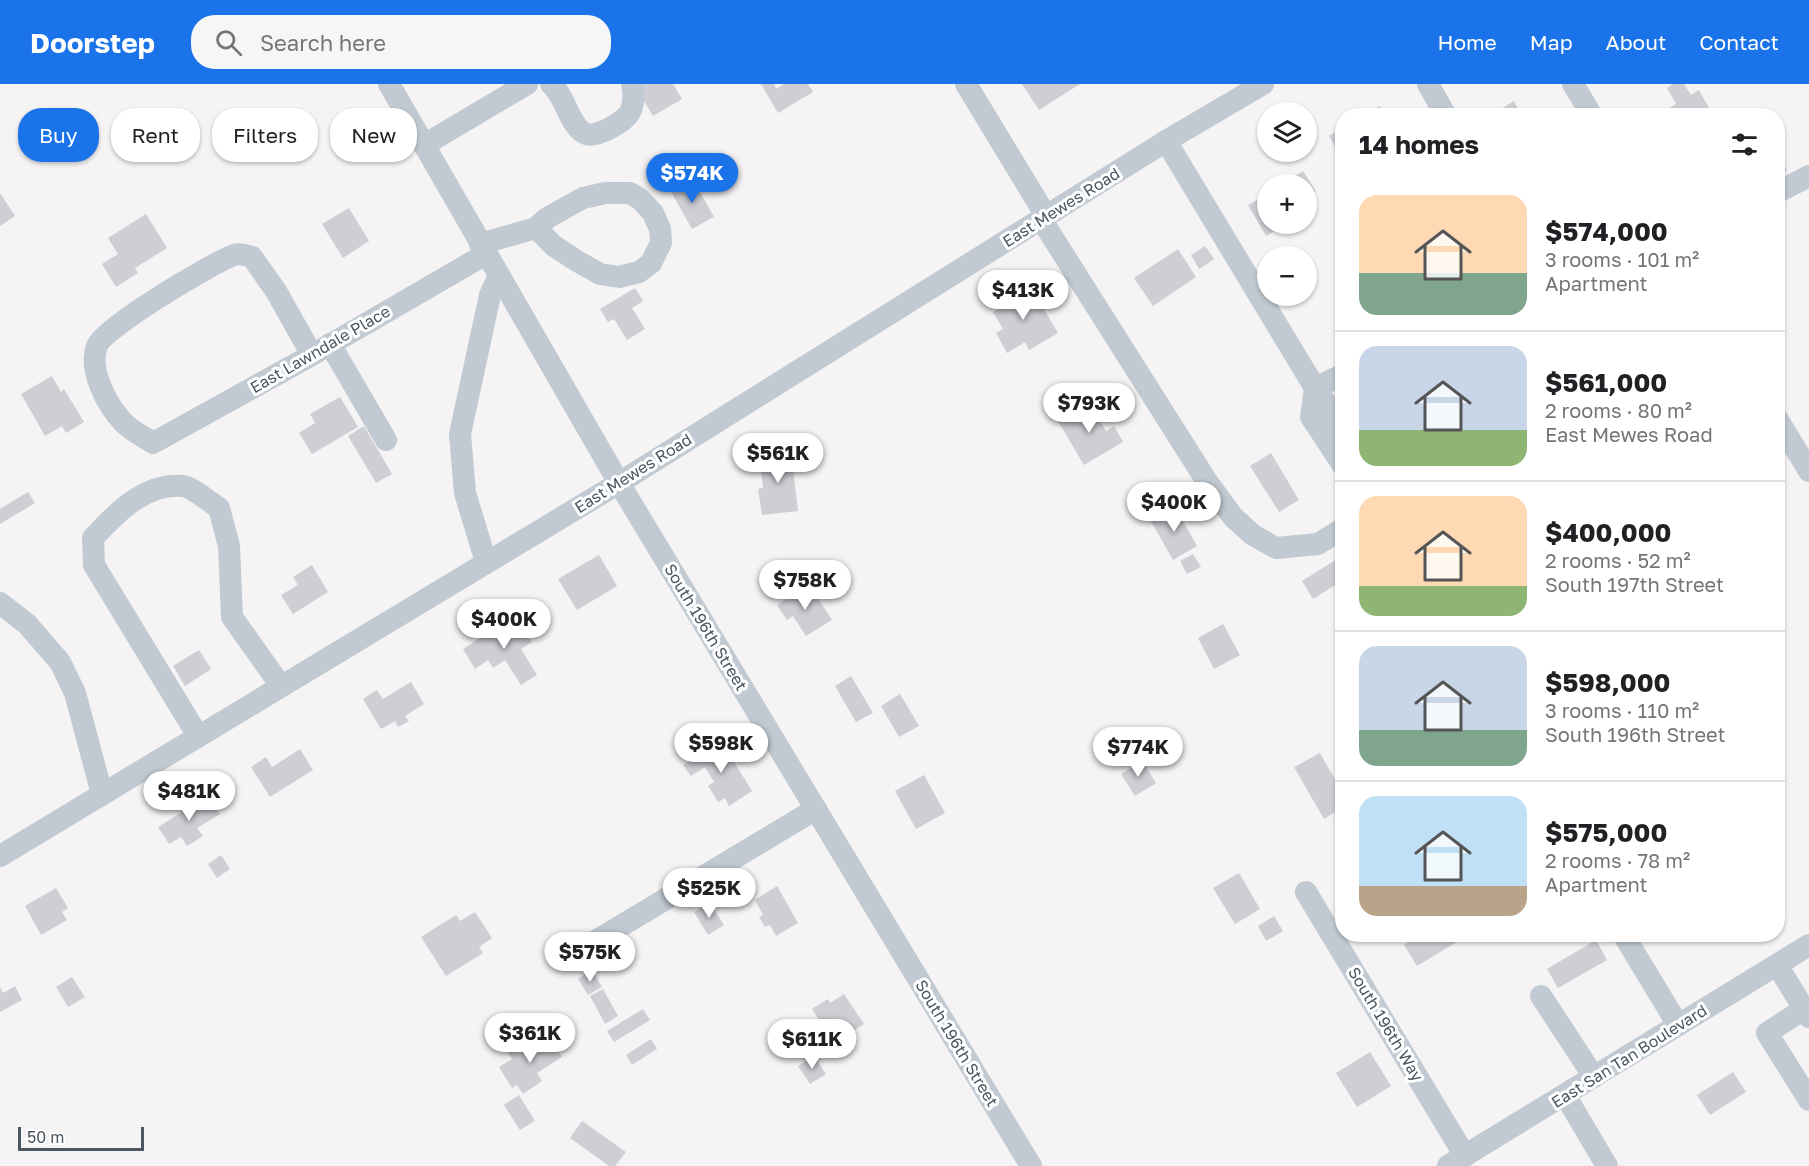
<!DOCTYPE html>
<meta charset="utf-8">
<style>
body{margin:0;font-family:"Golos Text",sans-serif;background:#f6f6f6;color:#202124;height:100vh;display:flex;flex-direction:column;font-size:22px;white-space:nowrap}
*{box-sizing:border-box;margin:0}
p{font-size:20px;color:#757577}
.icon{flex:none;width:33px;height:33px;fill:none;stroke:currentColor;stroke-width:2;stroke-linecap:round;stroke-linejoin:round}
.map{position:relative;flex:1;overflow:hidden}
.side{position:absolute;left:1335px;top:24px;width:450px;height:834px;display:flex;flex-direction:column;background:#fff;border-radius:24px;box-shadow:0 2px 4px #0004}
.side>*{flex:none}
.hud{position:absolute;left:18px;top:24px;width:570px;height:54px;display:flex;gap:12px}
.buttons{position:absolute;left:1257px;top:18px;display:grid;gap:12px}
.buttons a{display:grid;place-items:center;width:60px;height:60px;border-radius:50%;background:#fff;box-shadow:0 2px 4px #0004;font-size:30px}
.scale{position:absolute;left:18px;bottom:15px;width:126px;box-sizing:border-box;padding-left:6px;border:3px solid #4a5661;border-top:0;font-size:16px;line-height:21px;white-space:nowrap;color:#4a5661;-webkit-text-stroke:4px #fff;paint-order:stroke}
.price{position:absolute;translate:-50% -51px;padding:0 14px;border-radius:21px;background:#fff;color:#222;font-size:20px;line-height:39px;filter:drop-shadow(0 2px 3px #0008)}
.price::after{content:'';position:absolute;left:50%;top:36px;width:18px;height:14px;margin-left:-9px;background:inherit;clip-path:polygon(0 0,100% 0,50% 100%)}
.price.current{background:#1a73e8;color:#fff}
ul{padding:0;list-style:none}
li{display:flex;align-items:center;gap:18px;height:150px;padding:0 24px}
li+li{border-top:2px solid #e0e0e0}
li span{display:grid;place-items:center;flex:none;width:168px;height:120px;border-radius:18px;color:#555}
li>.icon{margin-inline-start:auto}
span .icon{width:72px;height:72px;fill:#fffc;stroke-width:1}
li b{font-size:26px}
h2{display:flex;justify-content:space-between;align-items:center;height:72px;padding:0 24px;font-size:26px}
.chip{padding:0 21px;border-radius:24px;background:#fff;box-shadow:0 2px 4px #0004;font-size:21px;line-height:54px}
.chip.current{background:#1a73e8;color:#fff}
header{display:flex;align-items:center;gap:36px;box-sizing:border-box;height:84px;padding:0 30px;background:#1a73e8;color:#fff}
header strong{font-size:28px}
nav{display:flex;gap:33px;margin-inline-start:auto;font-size:21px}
.search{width:420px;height:54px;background:#f6f6f6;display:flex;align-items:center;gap:15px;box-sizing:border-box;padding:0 21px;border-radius:24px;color:#757577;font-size:22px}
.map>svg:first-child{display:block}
</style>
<header>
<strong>Doorstep</strong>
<div class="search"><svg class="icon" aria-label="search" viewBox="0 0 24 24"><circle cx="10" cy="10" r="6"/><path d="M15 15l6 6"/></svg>Search here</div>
<nav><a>Home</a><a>Map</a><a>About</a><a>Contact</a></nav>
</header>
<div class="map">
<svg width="1809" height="1082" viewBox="0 0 1809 1082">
<rect width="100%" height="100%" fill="#f5f3f3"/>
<!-- building -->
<g fill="#cdcfd5">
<path d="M642,0H673L682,15L653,32L636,3Z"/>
<path d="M761,0H774L776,5L784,0H808L813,8L778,29Z"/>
<path d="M1022,0H1080L1039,26Z"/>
<path d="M1673,0H1684L1691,11L1699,6L1709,24L1695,32H1673L1669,24L1676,20L1667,4Z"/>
<path d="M1514,17L1522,32H1490Z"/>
<path d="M1380,22L1385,32H1364Z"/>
<path d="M1342,44V72L1341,73L1329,52Z"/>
<path d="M1778,67L1787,87L1778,91Z"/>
<path d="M1303,87L1316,107L1306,113V100H1282Z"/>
<path d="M692,94L714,133L692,145L670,106Z"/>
<path d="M0,109L15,132L0,142Z"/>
<path d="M1268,110V140H1288L1266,152L1248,121Z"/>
<path d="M349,124L369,157L343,174L322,140Z"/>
<path d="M146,130L167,164L135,184L138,189L116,203L102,180L118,170L108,154Z"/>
<path d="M1205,162L1214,175L1199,185L1191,171Z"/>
<path d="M1178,165L1196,193L1153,222L1134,194Z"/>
<path d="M1029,200L1058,249L1029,266L1025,258L1007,269L996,249L1003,245L993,228L1003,222L1000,217Z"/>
<path d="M635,204L643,217L632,224L645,245L627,256L614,235L608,238L600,225Z"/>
<path d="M52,292L61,308L64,305L84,338L66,349L62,342L45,352L21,310Z"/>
<path d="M340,313L358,343L312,370L299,349L315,339L310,330Z"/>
<path d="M1089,318L1106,347L1114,342L1123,358L1084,381L1058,337Z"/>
<path d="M364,342L392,390L376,399L348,352Z"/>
<path d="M791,367L798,427L762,431L758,405L763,404L759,371Z"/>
<path d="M1271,369L1299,416L1279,428L1250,382Z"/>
<path d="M28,408L35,419L0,440V425Z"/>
<path d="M1175,423L1197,462L1173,476L1151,437Z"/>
<path d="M1193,470L1201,483L1187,490L1180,477Z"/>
<path d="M599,471L617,502L577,526L558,495Z"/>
<path d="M1342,472V497L1313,515L1302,497Z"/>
<path d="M312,481L328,508L293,530L281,511L298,501L293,493Z"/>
<path d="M805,503L813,516L817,513L832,536L806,552L793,532L787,536L777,521Z"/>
<path d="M515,532L532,558L521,565L537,591L521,601L505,576L493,584L488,576L475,585L463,565Z"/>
<path d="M1223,540L1240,571L1214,585L1198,554Z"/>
<path d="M199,566L211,585L185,602L173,582Z"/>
<path d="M851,592L873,629L856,638L835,602Z"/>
<path d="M411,598L424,620L405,632L409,637L398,643L395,637L381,645L363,615L377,606L383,615Z"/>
<path d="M900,610L919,642L899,653L881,622Z"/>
<path d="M721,657L752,707L729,722L725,714L718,718L708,702L714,698L705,683L691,692L683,681Z"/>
<path d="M300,665L313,686L270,713L251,683L266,673L272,683Z"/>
<path d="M1320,669L1342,708V724L1324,735L1294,683Z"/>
<path d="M1142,677L1156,699L1135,712L1121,690Z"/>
<path d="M924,691L945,729L916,745L895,707Z"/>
<path d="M208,712L220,730L197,744L203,752L187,762L181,753L169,760L158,743Z"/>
<path d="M221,771L230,785L217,794L208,780Z"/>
<path d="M1239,789L1260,825L1235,840L1213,804Z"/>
<path d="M777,802L798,839L776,852L770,841L765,843L759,833L763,831L755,816Z"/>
<path d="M56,804L68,824L62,828L67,836L41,851L25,822Z"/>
<path d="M710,819L724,841L708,851L694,828Z"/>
<path d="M475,828L492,854L479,863L483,869L446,892L421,853L456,831L460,837Z"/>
<path d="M1274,832L1283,847L1266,857L1258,842Z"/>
<path d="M1421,850H1457L1460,856L1417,882L1404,861Z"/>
<path d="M1596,856L1607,876L1558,904L1547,885Z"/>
<path d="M592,886L602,903L588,911L578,895Z"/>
<path d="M72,893L85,913L68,923L56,903Z"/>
<path d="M15,902L22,916L0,928V903L3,909Z"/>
<path d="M603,905L618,932L605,940L590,912Z"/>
<path d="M844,910L864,940L834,959L812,925L828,915L830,919Z"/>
<path d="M643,925L650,936L614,958L607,947Z"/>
<path d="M550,952L562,973L537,989L542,997L523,1010L517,1001L512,1004L499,983L512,975L508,969L523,959L527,966Z"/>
<path d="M651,955L657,965L632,981L626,971Z"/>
<path d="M1370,968L1391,1002L1357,1023L1336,989Z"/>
<path d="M814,972L826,990L810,1000L798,982Z"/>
<path d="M1733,988L1746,1008L1710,1031L1697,1011Z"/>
<path d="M519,1011L535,1037L520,1046L504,1021Z"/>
<path d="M582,1037L626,1068L615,1082H609L570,1054Z"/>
</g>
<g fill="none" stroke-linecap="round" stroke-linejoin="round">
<!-- minor -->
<g stroke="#c1cad2" stroke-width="22">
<path d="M389,0L619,399L1031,1082"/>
<path d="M551,0C565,11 570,44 586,50C596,54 625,38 630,28C634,21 634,8 632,0"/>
<path d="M966,0L1046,132"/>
<path d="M1428,0L1446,32"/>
<path d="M1573,0L1592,32"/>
<path d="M1166,57L1315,304L1311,333L1342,380"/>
<path d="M424,61L527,0"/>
<path d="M1778,108L1809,92"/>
<path d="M1041,135L1206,396L1233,433L1253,451L1276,464L1318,460L1342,445"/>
<path d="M480,160L536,144L547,134L583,114L605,109H630L640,115L653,129L660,145L661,159L651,179L639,188L619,193L600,190L577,177L554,162L536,144"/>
<path d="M330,260L386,356"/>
<path d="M312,271L276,207L252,173C246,171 240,169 234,171C212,179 103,244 97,262C88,286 107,321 123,338C131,347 143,352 153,359L312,271L486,170"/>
<path d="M1342,291L1315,304L1342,341"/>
<path d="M1778,336L1809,387"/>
<path d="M486,478L465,409L460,350L490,211L499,192"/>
<path d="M0,519L27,540L60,578L75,609L102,710"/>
<path d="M198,652L94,481L93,454C116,429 146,398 183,402C192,403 211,419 219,424L229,462L232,533L281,602"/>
<path d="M0,772L619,399L1166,57L1263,0"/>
<path d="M1306,808L1465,1072"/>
<path d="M1623,850L1678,941"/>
<path d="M564,876L816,725"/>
<path d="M1777,881L1809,933"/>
<path d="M1541,912L1594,993"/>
<path d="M1804,925L1767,949L1809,1016"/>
<path d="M1565,1011L1607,1082"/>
<path d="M1448,1082L1809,861"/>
</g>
</g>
<g text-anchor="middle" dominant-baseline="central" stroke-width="6" stroke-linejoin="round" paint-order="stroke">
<!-- street labels -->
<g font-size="16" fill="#4a5661" stroke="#fff">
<text transform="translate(1061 123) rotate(-32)">East Mewes Road</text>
<text transform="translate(320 265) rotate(-30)">East Lawndale Place</text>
<text transform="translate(633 389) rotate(-32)">East Mewes Road</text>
<text transform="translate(706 543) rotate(59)">South 196th Street</text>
<text transform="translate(1386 940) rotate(59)">South 196th Way</text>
<text transform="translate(957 959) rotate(59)">South 196th Street</text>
<text transform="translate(1629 972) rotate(-32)">East San Tan Boulevard</text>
</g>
</g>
</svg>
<div class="buttons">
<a><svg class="icon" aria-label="layers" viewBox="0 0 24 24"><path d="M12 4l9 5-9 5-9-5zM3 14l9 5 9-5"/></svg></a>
<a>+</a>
<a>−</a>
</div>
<div class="scale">50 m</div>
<b class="price current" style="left:692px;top:120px">$574K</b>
<b class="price" style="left:1023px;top:237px">$413K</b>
<b class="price" style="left:1089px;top:350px">$793K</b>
<b class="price" style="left:778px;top:400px">$561K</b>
<b class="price" style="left:1174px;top:449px">$400K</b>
<b class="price" style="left:805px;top:527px">$758K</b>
<b class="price" style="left:504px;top:566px">$400K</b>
<b class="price" style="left:721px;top:690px">$598K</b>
<b class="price" style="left:1138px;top:694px">$774K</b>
<b class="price" style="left:189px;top:738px">$481K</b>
<b class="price" style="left:709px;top:835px">$525K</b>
<b class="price" style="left:590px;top:899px">$575K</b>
<b class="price" style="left:530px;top:980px">$361K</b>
<b class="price" style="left:812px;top:986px">$611K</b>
<div class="hud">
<a class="chip current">Buy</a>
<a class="chip">Rent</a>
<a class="chip">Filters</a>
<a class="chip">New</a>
</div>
<section class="side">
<h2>14 homes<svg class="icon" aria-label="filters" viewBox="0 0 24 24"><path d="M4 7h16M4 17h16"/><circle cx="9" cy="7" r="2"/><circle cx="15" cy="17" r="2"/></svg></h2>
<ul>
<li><span style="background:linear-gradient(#ffd9b3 65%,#7fa58c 0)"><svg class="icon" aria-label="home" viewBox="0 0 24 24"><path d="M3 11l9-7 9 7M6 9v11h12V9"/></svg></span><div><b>$574,000</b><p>3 rooms · 101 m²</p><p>Apartment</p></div></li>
<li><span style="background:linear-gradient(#c9d6e8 70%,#8fb573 0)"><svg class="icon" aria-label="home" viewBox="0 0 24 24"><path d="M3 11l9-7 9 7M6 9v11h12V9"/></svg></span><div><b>$561,000</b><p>2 rooms · 80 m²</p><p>East Mewes Road</p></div></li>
<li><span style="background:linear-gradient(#ffd9b3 75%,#8fb573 0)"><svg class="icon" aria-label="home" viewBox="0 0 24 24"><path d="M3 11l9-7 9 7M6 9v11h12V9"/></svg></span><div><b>$400,000</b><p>2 rooms · 52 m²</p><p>South 197th Street</p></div></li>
<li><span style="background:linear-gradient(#c9d6e8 70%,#7fa58c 0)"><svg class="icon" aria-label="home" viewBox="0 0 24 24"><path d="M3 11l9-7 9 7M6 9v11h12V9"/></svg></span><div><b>$598,000</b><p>3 rooms · 110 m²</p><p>South 196th Street</p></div></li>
<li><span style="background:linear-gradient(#bfe0f5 75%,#b9a48a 0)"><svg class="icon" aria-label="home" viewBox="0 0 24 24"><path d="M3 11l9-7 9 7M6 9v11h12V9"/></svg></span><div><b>$575,000</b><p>2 rooms · 78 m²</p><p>Apartment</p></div></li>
</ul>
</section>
</div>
